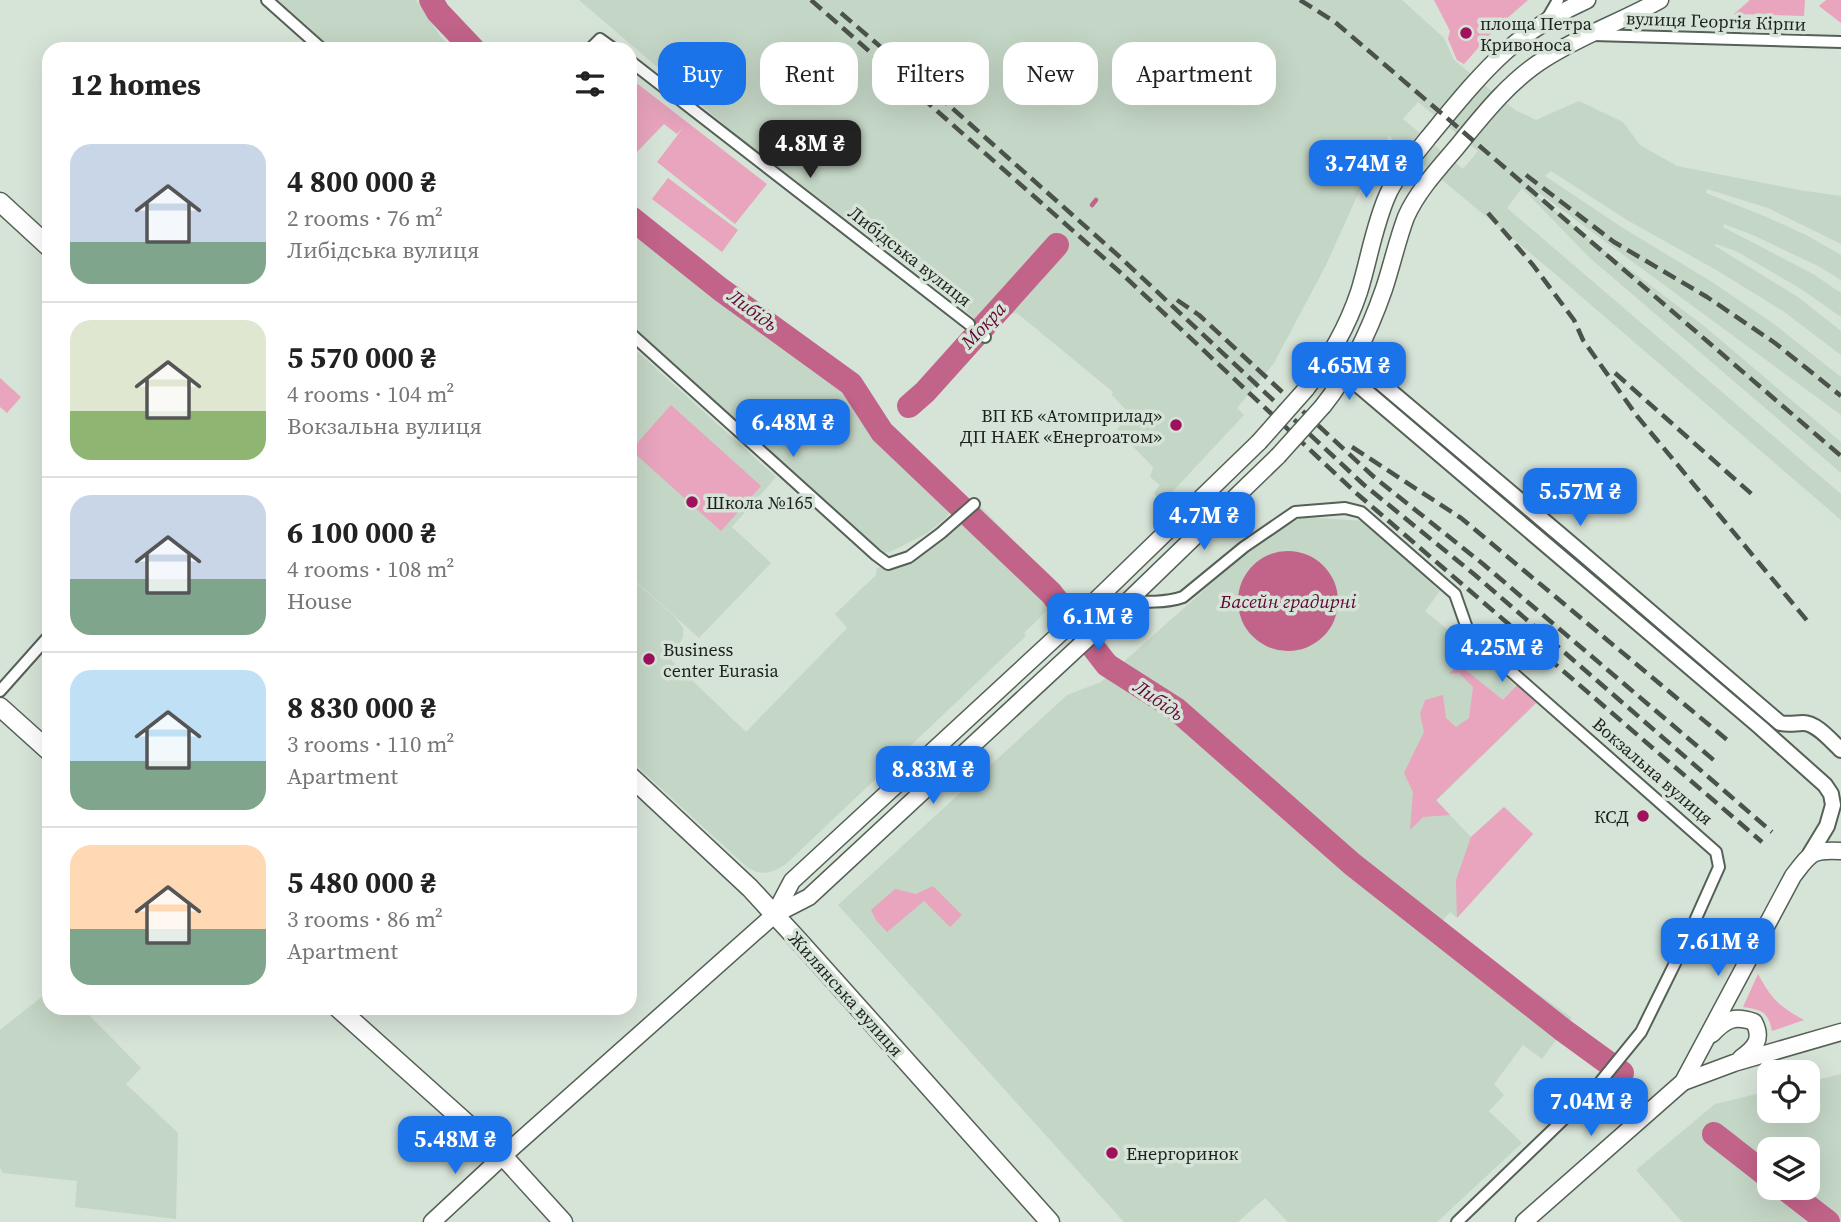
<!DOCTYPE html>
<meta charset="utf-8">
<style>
body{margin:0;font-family:"Source Serif 4",serif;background:#f6f6f6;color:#222;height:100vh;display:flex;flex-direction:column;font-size:26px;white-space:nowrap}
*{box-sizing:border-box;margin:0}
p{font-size:23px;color:#767676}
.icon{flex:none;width:38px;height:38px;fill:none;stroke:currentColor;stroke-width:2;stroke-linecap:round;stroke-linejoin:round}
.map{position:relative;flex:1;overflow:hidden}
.sheet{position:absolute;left:42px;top:42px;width:595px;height:973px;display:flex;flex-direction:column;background:#fff;border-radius:21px;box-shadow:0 7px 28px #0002}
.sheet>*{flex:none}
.banner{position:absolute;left:658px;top:42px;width:665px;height:63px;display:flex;gap:14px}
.fabs{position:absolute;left:1757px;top:1060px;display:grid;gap:14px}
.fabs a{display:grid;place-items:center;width:63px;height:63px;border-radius:14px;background:#fff;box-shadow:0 7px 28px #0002;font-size:35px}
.price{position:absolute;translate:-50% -60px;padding:0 16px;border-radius:14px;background:#1a73e8;color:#fff;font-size:23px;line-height:46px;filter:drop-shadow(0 2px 4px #0008)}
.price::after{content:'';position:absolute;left:50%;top:42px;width:21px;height:16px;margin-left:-10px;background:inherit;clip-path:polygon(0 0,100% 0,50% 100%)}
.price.active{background:#222;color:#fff}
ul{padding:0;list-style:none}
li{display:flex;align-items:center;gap:21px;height:175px;padding:0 28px}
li+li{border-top:2px solid #e0e0e0}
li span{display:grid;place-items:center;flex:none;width:196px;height:140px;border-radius:21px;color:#555}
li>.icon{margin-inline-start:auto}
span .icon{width:84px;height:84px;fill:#fffc;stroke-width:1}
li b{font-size:30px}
h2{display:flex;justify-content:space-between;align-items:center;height:84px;padding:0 28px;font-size:30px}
.pill{padding:0 24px;border-radius:21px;background:#fff;box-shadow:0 7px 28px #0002;font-size:24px;line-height:63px}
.pill.active{background:#1a73e8;color:#fff}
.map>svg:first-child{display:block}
</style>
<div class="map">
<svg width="1841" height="1222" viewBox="0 0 1841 1222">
<rect width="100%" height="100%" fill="#d6e3d7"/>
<!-- built -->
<g fill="#c4d6c6" fill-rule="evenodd">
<path d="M274,0H416L441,37L453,49H327Z"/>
<path d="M579,0H1402L1444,38L1454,60L1515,110L1536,120L1579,101L1623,122L1640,145L1677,166L1799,190L1841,196V244L1768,208L1707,189L1706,193L1764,216L1806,235L1841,255V280L1820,267L1755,236L1724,224L1723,227L1813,274L1841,293V317L1801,289L1736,251L1716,244L1715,246L1798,297L1841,331V355L1783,311L1718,271L1627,220L1551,171L1545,176L1623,228L1712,282L1774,324L1836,373L1841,377V415L1535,190L1532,192L1592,241L1704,326L1841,442V473L1590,258L1522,188L1507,208L1841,494V520L1547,267L1389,136L1359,192L1325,267L1274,363L1237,408L1244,415L1161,504L1154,493L1160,485L1150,477L1153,467L1117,430L1128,412L1112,395L1113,392L1017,313L977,320L733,132ZM1418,102L1478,151L1463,169L1403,119Z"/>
<path d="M630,230L739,312L851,392L883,444L952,510L946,518L926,534L890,552L883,553L876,549L630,324Z"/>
<path d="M630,345L776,477L732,527L771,563L699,638L630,576Z"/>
<path d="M979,505L1055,583L1058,590L1059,599L1024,633L1026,636L786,864L776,870L766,873L757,872L748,868L630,760V577L676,618L683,628V637L671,660L746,732L847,628L835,614L876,575L877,568L885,567L943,539L953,532Z"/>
<path d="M1303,517L1365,521L1440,591L1425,611L1513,683L1530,709L1436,801L1471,837L1504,807L1533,834L1457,918L1450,912L1440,924L1572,1018L1542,1059L1523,1045L1494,1084L1504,1095L1489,1111L1522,1143L1437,1222H1288L1265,1198L1238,1222H1124L838,905L1067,695L1101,682L1249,550L1269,535Z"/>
<path d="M49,991V1008H82L141,1068L126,1084L178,1133L176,1219L75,1207L77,1181L3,1173L0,1168V1030Z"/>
<path d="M1841,1074V1222H1682L1636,1170L1715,1104L1769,1091V1111H1808V1082ZM1769,1150H1808V1188H1769Z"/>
</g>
<!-- green -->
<g fill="#e9a4be">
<path d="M1434,0H1528L1496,28L1464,64L1457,60L1448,39L1450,31Z"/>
<path d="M1750,0H1805L1804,16L1734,14Z"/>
<path d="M1826,0H1841V23L1819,6Z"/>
<path d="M630,78L767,184L735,224L657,162L683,128L677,134L664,124L632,157L630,154Z"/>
<path d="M668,178L738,230L722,252L652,199Z"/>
<path d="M1057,244L1066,251L1007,315L985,332L971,322L1040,249V256H1046Z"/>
<path d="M0,378L21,397L7,413L0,407Z"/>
<path d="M671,405L761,486L721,531L631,450Z"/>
<path d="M1458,664L1503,700L1517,685L1536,703L1436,800L1450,815L1423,817L1410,830L1413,792L1404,773L1424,732L1420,714L1425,700L1443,695L1446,718L1456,727L1469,718L1473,687L1459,673L1449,674Z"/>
<path d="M1504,807L1533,834L1457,918L1456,880L1471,837Z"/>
<path d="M933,886L962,915L950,927L924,901L887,932L876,920L871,910L895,889L916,894Z"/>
<path d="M1758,974C1772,999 1778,1006 1804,1020L1772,1031C1768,1011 1762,1010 1743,1007Z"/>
</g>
<!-- water -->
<circle fill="#c26389" cx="1288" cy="601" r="50"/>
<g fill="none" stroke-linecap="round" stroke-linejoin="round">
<!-- stream -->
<path stroke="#c26389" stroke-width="4.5" d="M1092,205L1096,200"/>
<!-- river -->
<g stroke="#c26389" stroke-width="24">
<path d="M431,0L438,12L473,49"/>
<path d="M630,217L720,289L851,384L882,432L1051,593L1107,665L1176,709L1352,864L1563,1030L1622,1073"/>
<path d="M909,406L925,392L1057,245"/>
<path d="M1714,1134L1769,1177"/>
<path d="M1784,1188L1828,1222"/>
</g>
<!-- minor casing -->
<g stroke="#556056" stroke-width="14">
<g id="minor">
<path d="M267,0L322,49"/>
<path d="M1547,19L1558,0"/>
<path d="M1593,35L1841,42"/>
<path d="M590,49L600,39L614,49"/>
<path d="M630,61L969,324"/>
<path d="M630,333L876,555L888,564L909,557L941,533L974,504"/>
<path d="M984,336L985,337"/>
<path d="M1128,601C1146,602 1165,603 1183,597L1244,547L1295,512L1345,508L1361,512L1455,594L1468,631L1471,636L1716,852L1719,867L1685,943L1641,1032L1593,1091L1457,1222"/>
<path d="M0,691L49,636"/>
</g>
</g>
<!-- tertiary casing -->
<g stroke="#556056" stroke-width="18">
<g id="tertiary">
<path d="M1336,345L1576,548L1780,723C1790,725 1795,723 1803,723C1817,723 1831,741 1841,750"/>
<path d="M1328,360L1363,389L1760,727L1825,785L1831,794L1833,805L1827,826L1810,854"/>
</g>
</g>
<!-- secondary casing -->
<g stroke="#556056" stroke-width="19">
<g id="secondary">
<path d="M1306,389C1329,359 1347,328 1359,292C1369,260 1374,225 1388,194C1397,174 1414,156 1428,138C1452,109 1478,76 1506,51C1530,30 1558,13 1587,0"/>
<path d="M1323,406C1351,371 1369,332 1384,289C1392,265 1397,241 1406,217C1417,192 1438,169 1456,148C1482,116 1510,80 1546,58C1582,35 1623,21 1660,0"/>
<path d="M774,915L792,881L1092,604L1259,442"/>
<path d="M1712,1034C1726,1019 1735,1015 1754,1022C1763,1039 1755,1048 1741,1058"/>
<path d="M1683,1082L1734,1063L1841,1032"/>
<path d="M432,1222L503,1156L774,915L809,897L1128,601L1278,456"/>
<path d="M1524,1222L1683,1082L1793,876C1810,854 1811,849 1841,851"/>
</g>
</g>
<!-- primary casing -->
<g stroke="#556056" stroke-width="21">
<g id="primary">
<path d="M0,202L49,247"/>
<path d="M0,707L49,751"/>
<path d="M630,776L750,888L798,940L1050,1222"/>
<path d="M338,1008L503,1156L563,1222"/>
</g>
</g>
<!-- minor -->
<use href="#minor" stroke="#fff" stroke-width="10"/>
<!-- tertiary -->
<use href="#tertiary" stroke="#fff" stroke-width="14"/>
<!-- secondary -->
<use href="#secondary" stroke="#fff" stroke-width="16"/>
<!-- primary -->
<use href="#primary" stroke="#fff" stroke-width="18"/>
<!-- rail -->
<g stroke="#4b514b" stroke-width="4.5" stroke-dasharray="14 7" stroke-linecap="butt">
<path d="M811,0L1121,273L1355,492L1762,842"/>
<path d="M1300,0L1335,22L1841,456"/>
<path d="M841,13L952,108L1121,258L1363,484L1475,575L1772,832"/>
<path d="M1526,175L1614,242L1707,297L1775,343L1841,396"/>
<path d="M1488,213L1533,265L1574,320L1583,340L1637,416L1809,623"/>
<path d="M1177,300L1199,315L1374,477L1483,564L1716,762"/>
<path d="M1615,373L1755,497"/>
<path d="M1352,447L1461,518L1732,744"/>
</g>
<!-- secondary-bridge casing -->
<g stroke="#556056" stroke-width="19" stroke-linecap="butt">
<g id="secondary-bridge">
<path d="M1259,442L1306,389"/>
<path d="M1278,456L1323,406"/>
</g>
</g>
<!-- secondary-bridge -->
<use href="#secondary-bridge" stroke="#fff" stroke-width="16"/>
</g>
<!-- markers -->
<g fill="#9f115d" stroke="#d6e3d7" stroke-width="2.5">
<circle cx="1466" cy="33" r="7"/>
<circle cx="1176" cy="425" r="7"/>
<circle cx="692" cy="502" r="7"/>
<circle cx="649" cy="659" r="7"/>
<circle cx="1643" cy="816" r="7"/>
<circle cx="1112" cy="1153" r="7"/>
</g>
<g text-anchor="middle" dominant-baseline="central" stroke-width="7" stroke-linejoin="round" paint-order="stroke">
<!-- street labels -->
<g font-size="18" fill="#1d211d" stroke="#d6e3d7">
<text transform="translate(1716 21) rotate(2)">вулиця Георгія Кірпи</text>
<text transform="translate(910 256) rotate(38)">Либідська вулиця</text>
<text transform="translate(1653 771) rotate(41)">Вокзальна вулиця</text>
<text transform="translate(846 994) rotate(48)">Жилянська вулиця</text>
</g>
<!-- poi labels -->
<g font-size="18" fill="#1d211d" stroke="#d6e3d7" text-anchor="start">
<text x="1480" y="23">площа Петра<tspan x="1480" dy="21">Кривоноса</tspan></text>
<text x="1162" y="415" text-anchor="end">ВП КБ «Атомприлад»<tspan x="1162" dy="21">ДП НАЕК «Енергоатом»</tspan></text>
<text x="706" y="502">Школа №165</text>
<text x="663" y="649">Business<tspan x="663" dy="21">center Eurasia</tspan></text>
<text x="1629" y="816" text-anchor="end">КСД</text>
<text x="1126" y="1153">Енергоринок</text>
</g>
<!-- water labels -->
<g font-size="19" font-style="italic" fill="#600536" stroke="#d6e3d7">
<text transform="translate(753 310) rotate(37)">Либідь</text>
<text transform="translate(983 325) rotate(-47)">Мокра</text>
<text x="1288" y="601">Басейн градирні</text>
<text transform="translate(1159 700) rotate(35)">Либідь</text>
</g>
</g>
</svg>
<div class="fabs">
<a><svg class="icon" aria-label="locate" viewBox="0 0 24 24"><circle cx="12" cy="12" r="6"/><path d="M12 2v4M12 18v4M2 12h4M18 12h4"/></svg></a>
<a><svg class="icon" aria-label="layers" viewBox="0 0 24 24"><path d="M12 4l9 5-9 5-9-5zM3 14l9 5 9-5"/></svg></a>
</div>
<b class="price active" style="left:810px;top:180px">4.8M ₴</b>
<b class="price" style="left:1366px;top:200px">3.74M ₴</b>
<b class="price" style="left:1349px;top:402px">4.65M ₴</b>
<b class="price" style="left:793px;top:459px">6.48M ₴</b>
<b class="price" style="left:1580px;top:528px">5.57M ₴</b>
<b class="price" style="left:1204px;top:552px">4.7M ₴</b>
<b class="price" style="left:1098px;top:653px">6.1M ₴</b>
<b class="price" style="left:1502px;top:684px">4.25M ₴</b>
<b class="price" style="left:933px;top:806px">8.83M ₴</b>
<b class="price" style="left:1718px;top:978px">7.61M ₴</b>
<b class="price" style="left:1591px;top:1138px">7.04M ₴</b>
<b class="price" style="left:455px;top:1176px">5.48M ₴</b>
<div class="banner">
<a class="pill active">Buy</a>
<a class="pill">Rent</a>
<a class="pill">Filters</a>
<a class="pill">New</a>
<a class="pill">Apartment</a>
</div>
<section class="sheet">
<h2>12 homes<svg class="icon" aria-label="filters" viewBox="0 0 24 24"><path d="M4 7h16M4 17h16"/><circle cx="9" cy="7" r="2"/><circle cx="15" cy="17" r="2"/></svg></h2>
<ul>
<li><span style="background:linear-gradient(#c9d6e8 70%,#7fa58c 0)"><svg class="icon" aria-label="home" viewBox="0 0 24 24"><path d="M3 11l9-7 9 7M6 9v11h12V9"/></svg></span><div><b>4 800 000 ₴</b><p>2 rooms · 76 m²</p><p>Либідська вулиця</p></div></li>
<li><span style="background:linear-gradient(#dfe7d0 65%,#8fb573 0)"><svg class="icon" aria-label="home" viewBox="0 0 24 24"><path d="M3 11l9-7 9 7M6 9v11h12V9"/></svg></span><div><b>5 570 000 ₴</b><p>4 rooms · 104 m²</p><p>Вокзальна вулиця</p></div></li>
<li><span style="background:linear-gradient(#c9d6e8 60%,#7fa58c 0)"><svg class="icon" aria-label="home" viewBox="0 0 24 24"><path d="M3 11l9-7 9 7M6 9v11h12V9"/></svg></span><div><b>6 100 000 ₴</b><p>4 rooms · 108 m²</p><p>House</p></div></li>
<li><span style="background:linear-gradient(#bfe0f5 65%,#7fa58c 0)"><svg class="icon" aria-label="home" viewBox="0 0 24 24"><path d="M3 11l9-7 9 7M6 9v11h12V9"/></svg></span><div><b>8 830 000 ₴</b><p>3 rooms · 110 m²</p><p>Apartment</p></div></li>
<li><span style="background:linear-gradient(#ffd9b3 60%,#7fa58c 0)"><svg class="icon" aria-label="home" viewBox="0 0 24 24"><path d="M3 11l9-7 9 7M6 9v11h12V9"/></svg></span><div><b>5 480 000 ₴</b><p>3 rooms · 86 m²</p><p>Apartment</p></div></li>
</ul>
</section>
</div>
